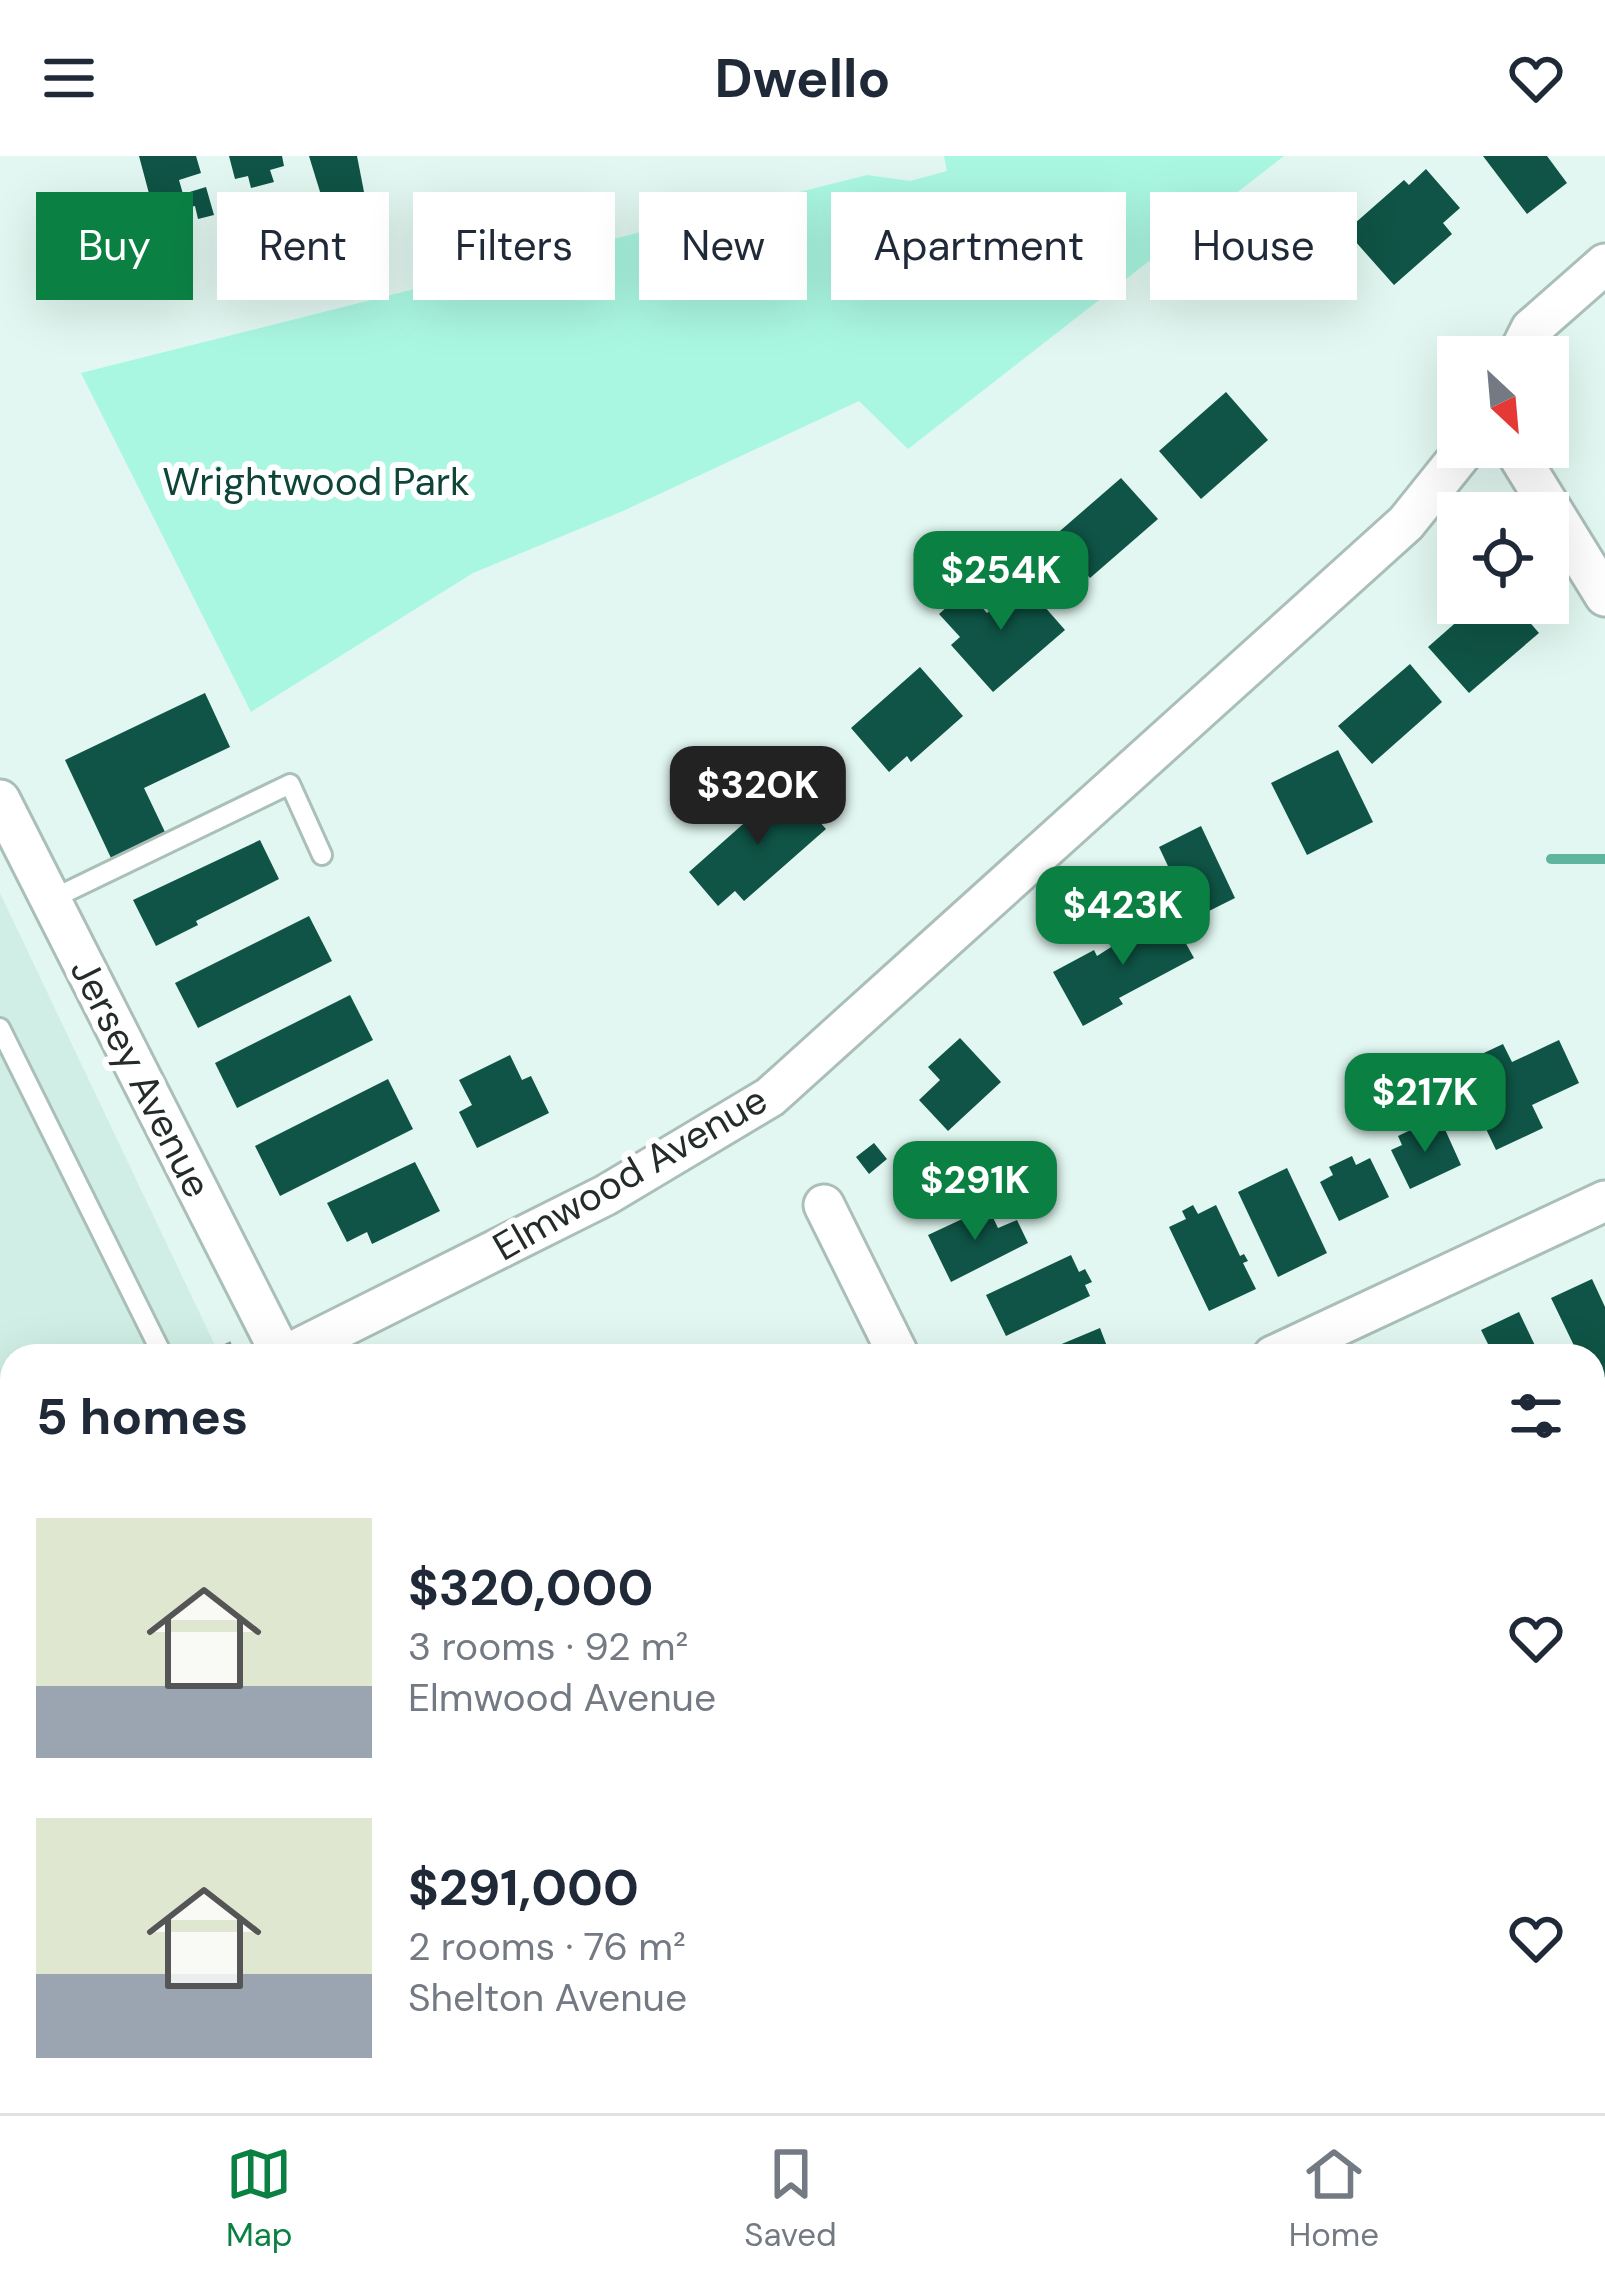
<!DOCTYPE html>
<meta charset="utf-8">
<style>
body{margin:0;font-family:"DM Sans",sans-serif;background:#f2f2f3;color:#1f2937;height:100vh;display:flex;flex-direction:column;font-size:45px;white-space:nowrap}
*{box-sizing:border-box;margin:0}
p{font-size:39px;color:#747a83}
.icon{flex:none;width:66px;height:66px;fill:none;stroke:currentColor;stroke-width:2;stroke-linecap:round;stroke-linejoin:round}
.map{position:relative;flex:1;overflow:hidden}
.panel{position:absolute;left:0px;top:1188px;width:1605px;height:771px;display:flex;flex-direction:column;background:#fff;border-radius:36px 36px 0 0;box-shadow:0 12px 48px #0002}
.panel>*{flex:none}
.guide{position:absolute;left:36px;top:36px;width:1533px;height:108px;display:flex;gap:24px}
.needle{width:78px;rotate:154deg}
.controls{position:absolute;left:1437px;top:180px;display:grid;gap:24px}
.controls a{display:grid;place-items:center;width:132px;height:132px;border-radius:0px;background:#fff;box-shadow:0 12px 48px #0002;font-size:60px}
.price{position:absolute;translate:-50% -102px;padding:0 27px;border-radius:24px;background:#0b8043;color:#fff;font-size:39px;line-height:78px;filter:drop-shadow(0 3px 6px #0008)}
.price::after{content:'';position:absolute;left:50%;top:72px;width:36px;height:27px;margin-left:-18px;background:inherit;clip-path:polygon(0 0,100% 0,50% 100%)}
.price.active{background:#222;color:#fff}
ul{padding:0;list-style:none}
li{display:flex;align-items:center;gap:36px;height:300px;padding:0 36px}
li span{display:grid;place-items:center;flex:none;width:336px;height:240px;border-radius:0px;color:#555}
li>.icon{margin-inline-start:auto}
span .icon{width:144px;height:144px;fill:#fffc;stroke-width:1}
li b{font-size:51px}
h2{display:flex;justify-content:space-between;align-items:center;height:144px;padding:0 36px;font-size:51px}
.chip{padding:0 42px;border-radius:0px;background:#fff;box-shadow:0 12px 48px #0002;font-size:42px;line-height:108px}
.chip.active{background:#0b8043;color:#fff}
header{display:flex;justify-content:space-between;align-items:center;height:156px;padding:0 36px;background:#fff;font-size:54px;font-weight:700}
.tabs{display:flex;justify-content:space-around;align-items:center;height:168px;border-top:3px solid #e0e1e3;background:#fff;font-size:33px;color:#747a83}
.tabs a{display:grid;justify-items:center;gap:6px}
.tabs .active{color:#0b8043}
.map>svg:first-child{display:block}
</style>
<header><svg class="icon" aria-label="menu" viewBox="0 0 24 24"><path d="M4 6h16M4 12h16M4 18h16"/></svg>Dwello<svg class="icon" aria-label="heart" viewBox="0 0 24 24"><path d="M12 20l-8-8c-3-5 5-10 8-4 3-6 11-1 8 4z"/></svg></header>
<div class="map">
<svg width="1605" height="1957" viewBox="0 0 1605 1957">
<rect width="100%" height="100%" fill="#e2f7f1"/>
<!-- built -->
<path fill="#d0eee5" d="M0,737L220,1200H12V1947H575L580,1957H0Z"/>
<!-- green -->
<path fill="#aaf7e1" d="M944,0H1284L908,293L859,245L623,355L473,417L251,556L81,217L867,19L910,25L947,15Z"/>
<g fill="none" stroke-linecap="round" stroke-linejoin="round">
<!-- stream -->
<path stroke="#60b59f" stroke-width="10" d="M1551,703H1605"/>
</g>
<!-- building -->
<g fill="#0f5446">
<path d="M139,0H196L201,17L179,24L183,38L206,31L214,59L198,63L195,50L155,60Z"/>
<path d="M229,0H282L284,10L270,14L274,26L251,32L248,20L235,23Z"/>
<path d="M309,0H357L365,41L325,52Z"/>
<path d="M1483,0H1547L1567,27L1527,58Z"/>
<path d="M1426,13L1460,52L1443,67L1452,78L1394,129L1346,75L1404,24L1409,29Z"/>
<path d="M1226,236L1268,284L1201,343L1159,295Z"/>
<path d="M1121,322L1158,363L1090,422L1053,381Z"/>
<path d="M1023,426L1065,474L993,536L951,489L960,481L939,458L966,434L987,457Z"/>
<path d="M1478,447H1513L1539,477L1469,537L1428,491Z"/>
<path d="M1410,508L1442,546L1372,608L1338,570Z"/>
<path d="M920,511L963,560L911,606L907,600L889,616L851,572Z"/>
<path d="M205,537L230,591L144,632L165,676L111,702L65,604Z"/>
<path d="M1338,594L1373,666L1307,699L1271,627Z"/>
<path d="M787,629L826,673L744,745L735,735L718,750L689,716Z"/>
<path d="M1201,670L1235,742L1193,763L1159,691Z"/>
<path d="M260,684L279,723L196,765L198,769L156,790L133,744Z"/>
<path d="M1168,755L1194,802L1119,842L1123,848L1083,870L1053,816L1094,794L1097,800Z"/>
<path d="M309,760L332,805L198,872L175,827Z"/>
<path d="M350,839L373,884L237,952L215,907Z"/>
<path d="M960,882L1001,926L948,975L919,944L940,924L928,911Z"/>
<path d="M1559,884L1579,927L1532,949L1543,972L1496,994L1456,910L1503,888L1512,906Z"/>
<path d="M510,899L522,924L531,920L549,957L477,992L459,956L472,949L459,924Z"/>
<path d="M388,923L413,973L280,1040L255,990Z"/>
<path d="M1423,968L1427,977L1443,969L1461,1009L1410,1033L1391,994L1402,989L1398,980Z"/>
<path d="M874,987L887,1003L869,1018L856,1001Z"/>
<path d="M1352,1000L1356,1009L1370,1002L1389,1041L1339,1065L1320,1026L1333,1019L1329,1011Z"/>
<path d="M415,1006L440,1055L372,1088L367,1076L347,1086L327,1047Z"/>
<path d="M1287,1012L1327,1097L1278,1121L1238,1036Z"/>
<path d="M1193,1049L1198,1058L1216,1049L1240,1100L1244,1098L1248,1105L1243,1107L1256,1133L1209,1155L1169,1071L1186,1063L1182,1055Z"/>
<path d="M988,1051L998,1072L1017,1064L1028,1087L951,1126L928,1079Z"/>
<path d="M1071,1099L1079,1116L1085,1113L1092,1126L1085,1129L1090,1140L1006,1180L986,1139Z"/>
<path d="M1592,1123L1605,1151V1221L1593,1227V1200H1579L1551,1142Z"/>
<path d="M1519,1156L1540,1200H1494L1481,1174Z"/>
<path d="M1100,1172L1108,1193L1116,1190L1120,1200H1033Z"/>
<path d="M12,1380V1503L0,1479V1386Z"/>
<path d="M1593,1498L1605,1523V1558L1593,1564Z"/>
<path d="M1603,1703L1605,1707V1784L1600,1772L1593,1775V1708Z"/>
<path d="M235,1947H508L509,1950L569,1947L574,1957H240Z"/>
</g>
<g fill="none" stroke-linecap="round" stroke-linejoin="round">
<!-- lane casing -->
<g stroke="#abbfb9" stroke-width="24">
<g id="lane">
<path d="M50,744L290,628L322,699"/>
<path d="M0,872L163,1200"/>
<path d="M0,1619L12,1642"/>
<path d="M0,1894L12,1887"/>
<path d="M168,1947L174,1957"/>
<path d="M619,1947L624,1957"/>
</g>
</g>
<!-- street casing -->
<g stroke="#abbfb9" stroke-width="45">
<g id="street">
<path d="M1517,201L1531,173L1605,108"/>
<path d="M1513,291L1605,440"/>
<path d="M0,644L282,1200"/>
<path d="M824,1049L899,1200"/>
<path d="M284,1200L606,1039L770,941L1406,367L1467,291"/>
<path d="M1273,1200L1605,1045"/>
<path d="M1593,1650L1605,1644"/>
</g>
</g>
<!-- path -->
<g stroke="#8d9c98" stroke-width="6" stroke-dasharray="6 6" stroke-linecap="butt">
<path d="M204,1200L234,1187"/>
<path d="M0,1301L12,1295"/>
</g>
<!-- lane -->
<use href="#lane" stroke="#fff" stroke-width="18"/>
<!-- street -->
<use href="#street" stroke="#fff" stroke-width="39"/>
</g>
<g text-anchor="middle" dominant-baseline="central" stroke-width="12" stroke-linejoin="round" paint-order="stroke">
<!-- park labels -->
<g font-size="39" fill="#0f4539" stroke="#fff">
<text x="316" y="325">Wrightwood Park</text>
</g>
<!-- street labels -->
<g font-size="39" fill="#242c2a" stroke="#fff">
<text transform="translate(141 922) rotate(63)">Jersey Avenue</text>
<text transform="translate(630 1017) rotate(-30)">Elmwood Avenue</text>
</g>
</g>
</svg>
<div class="controls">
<a><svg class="needle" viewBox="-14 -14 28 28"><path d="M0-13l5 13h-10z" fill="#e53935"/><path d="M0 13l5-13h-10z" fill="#747a83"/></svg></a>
<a><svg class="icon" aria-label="locate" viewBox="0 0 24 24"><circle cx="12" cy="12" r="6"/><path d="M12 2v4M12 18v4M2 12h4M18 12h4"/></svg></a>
</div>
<b class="price" style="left:1001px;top:477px">$254K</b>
<b class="price active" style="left:758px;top:692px">$320K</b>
<b class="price" style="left:1123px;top:812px">$423K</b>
<b class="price" style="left:1425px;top:999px">$217K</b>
<b class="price" style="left:975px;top:1087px">$291K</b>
<div class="guide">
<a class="chip active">Buy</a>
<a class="chip">Rent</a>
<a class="chip">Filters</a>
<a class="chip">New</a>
<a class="chip">Apartment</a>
<a class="chip">House</a>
</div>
<section class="panel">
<h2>5 homes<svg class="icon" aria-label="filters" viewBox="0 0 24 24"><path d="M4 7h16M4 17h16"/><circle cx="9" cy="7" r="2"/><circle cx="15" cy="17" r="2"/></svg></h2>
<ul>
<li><span style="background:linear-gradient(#dfe7d0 70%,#9aa5b1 0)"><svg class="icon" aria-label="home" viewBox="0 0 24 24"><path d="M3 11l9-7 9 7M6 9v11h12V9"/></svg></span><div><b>$320,000</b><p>3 rooms · 92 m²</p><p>Elmwood Avenue</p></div><svg class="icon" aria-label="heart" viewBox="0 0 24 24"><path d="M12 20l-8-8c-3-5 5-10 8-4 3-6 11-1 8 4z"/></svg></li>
<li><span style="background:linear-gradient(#dfe7d0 65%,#9aa5b1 0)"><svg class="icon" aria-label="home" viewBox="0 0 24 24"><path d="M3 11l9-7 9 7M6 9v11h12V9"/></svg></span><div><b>$291,000</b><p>2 rooms · 76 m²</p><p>Shelton Avenue</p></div><svg class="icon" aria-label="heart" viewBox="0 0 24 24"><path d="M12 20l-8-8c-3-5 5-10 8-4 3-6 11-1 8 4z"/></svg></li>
</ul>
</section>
</div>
<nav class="tabs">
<a class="active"><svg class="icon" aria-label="map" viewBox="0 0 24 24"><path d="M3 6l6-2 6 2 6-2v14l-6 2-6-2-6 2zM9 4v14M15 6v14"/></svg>Map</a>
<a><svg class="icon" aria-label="saved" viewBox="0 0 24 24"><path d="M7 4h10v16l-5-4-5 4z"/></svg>Saved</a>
<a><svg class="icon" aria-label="home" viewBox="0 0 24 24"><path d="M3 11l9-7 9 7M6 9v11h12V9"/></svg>Home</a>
</nav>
